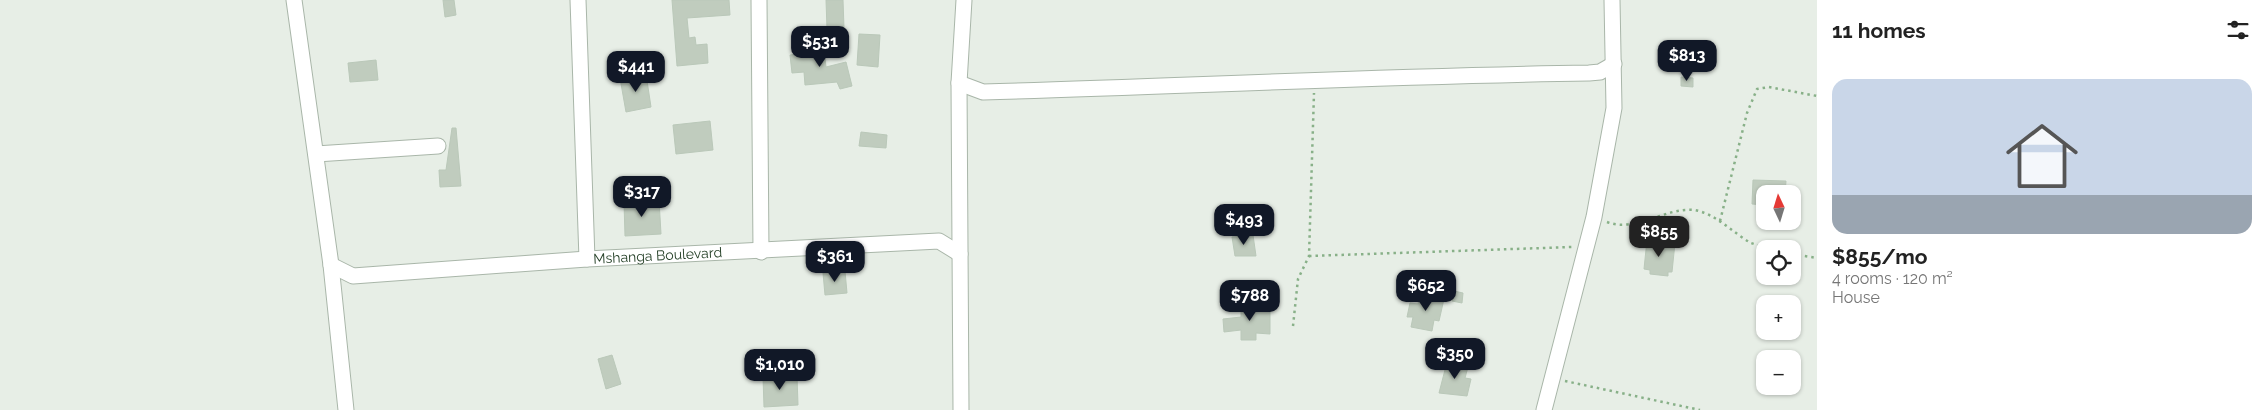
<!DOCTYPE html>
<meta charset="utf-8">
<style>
body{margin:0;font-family:Raleway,sans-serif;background:#f2f2f2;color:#222;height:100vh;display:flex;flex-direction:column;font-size:19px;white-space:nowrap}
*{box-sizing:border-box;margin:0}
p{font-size:16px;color:#767676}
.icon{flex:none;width:28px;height:28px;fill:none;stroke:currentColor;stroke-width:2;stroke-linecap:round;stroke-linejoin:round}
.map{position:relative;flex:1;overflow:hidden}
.side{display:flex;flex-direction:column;background:#fff;width:450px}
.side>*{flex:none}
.needle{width:32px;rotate:356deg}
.fabs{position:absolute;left:1756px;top:185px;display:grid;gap:10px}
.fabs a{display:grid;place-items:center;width:45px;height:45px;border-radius:10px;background:#fff;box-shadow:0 1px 4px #0004;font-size:25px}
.price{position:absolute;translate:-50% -42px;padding:0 11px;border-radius:10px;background:#111827;color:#fff;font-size:16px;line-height:32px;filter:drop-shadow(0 1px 2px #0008)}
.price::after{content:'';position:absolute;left:50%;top:30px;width:15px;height:11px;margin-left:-8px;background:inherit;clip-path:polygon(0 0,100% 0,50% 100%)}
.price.selected{background:#222;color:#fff}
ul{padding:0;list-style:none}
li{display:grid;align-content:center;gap:10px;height:265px;padding:0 15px}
li span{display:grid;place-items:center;height:155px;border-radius:15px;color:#555}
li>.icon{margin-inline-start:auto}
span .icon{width:90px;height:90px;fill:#fffc;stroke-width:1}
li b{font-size:21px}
h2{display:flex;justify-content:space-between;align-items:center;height:60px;padding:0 15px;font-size:21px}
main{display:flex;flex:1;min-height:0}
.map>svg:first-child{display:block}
</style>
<main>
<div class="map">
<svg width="1817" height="410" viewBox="0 0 1817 410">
<rect width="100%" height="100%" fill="#e7eee6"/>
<!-- building -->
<g fill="#c0ccbe" stroke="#bac8b9">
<path d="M443,0H454L456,15L445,17Z"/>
<path d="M672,0H729L730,15L687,18L689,38L695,37L696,45L707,44L708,63L677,66Z"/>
<path d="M826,0H843L844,28L827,29Z"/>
<path d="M859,34L880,35L878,67L857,65Z"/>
<path d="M823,42L826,67L846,62L852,86L840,89L837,82L805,85L804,72L792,73L790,55L807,53L806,44Z"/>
<path d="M376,60L378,80L350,82L348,63Z"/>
<path d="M646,74L651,107L626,112L620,78Z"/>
<path d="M1681,77L1693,78V87L1681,86Z"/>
<path d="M710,121L713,150L676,154L673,125Z"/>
<path d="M452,128H456L461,186L440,187L439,170H446Z"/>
<path d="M861,132L887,135L886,148L859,146Z"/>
<path d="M1753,180L1786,181L1785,194H1765V205L1752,204Z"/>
<path d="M659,200L661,234L625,236L624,202Z"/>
<path d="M1253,235L1256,256H1235L1232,237Z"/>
<path d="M1647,240L1675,243L1672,272H1668V276L1650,274V270L1644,269Z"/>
<path d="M845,271L847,293L825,295L823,273Z"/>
<path d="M1454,291L1463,293L1462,303L1452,301Z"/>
<path d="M1420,294L1444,299L1439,321L1434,320L1432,331L1411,327L1413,317H1407L1410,303L1418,304Z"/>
<path d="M1241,306L1270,307V334L1256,333V340H1241V330L1224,332L1223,319L1241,317Z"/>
<path d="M612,355L621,384L606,389L598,359Z"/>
<path d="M806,359L807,369L794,370L793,360Z"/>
<path d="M1447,362L1468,367L1465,378L1471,379L1467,396L1439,393Z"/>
<path d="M797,376L798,405L764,407L763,377Z"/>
</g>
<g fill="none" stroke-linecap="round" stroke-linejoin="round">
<!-- street casing -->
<g stroke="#a9b6a9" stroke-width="17">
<g id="street">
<path d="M294,0L331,265L346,410"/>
<path d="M578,0L587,259"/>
<path d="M759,0L761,252"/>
<path d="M959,83L983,92C1185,86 1387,76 1589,73L1600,72L1614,64"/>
<path d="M316,154L438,146"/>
<path id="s1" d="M331,265L353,276L587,259L939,241L960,254"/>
<path d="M961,410L959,83L964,0"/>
<path d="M1544,410L1594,217L1614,108L1612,0"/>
</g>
</g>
<!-- path -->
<g stroke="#88b088" stroke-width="2.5" stroke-dasharray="2.5 4" stroke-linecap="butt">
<path d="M1720,221L1747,113L1757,89L1769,87L1817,96"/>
<path d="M1607,222C1636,233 1665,207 1694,210C1715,213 1733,233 1751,243C1757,245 1764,247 1769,249"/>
<path d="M1792,254L1817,258"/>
<path d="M1309,256L1572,247"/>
<path d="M1293,326L1298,279L1309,256L1314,93"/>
<path d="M1565,381L1700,410"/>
</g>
<!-- street -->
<use href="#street" stroke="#fff" stroke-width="15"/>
</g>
<g text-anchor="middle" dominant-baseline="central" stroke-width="4.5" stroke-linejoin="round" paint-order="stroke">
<!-- street labels -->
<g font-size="14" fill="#254027" stroke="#f8fbf7">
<text stroke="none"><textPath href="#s1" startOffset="330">Mshanga Boulevard</textPath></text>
</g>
</g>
</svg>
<div class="fabs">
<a><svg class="needle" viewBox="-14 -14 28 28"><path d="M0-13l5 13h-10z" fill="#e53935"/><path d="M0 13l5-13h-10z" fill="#767676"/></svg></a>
<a><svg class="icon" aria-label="locate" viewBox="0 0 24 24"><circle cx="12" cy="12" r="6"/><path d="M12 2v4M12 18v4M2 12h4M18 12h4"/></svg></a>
<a>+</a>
<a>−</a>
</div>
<b class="price" style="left:820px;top:68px">$531</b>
<b class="price" style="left:1687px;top:82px">$813</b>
<b class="price" style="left:636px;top:93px">$441</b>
<b class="price" style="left:642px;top:218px">$317</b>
<b class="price" style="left:1244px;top:246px">$493</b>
<b class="price selected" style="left:1659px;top:258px">$855</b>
<b class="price" style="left:835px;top:283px">$361</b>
<b class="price" style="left:1426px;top:312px">$652</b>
<b class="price" style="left:1250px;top:322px">$788</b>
<b class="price" style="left:1455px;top:380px">$350</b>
<b class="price" style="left:780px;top:391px">$1,010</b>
</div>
<section class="side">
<h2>11 homes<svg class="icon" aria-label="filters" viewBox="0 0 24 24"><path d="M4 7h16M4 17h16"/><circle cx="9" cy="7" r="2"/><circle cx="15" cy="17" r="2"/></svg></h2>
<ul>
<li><span style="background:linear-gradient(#c9d6e8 75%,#9aa5b1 0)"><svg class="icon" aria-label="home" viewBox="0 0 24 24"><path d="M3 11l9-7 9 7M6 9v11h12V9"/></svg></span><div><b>$855/mo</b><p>4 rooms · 120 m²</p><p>House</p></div></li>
</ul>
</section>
</main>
